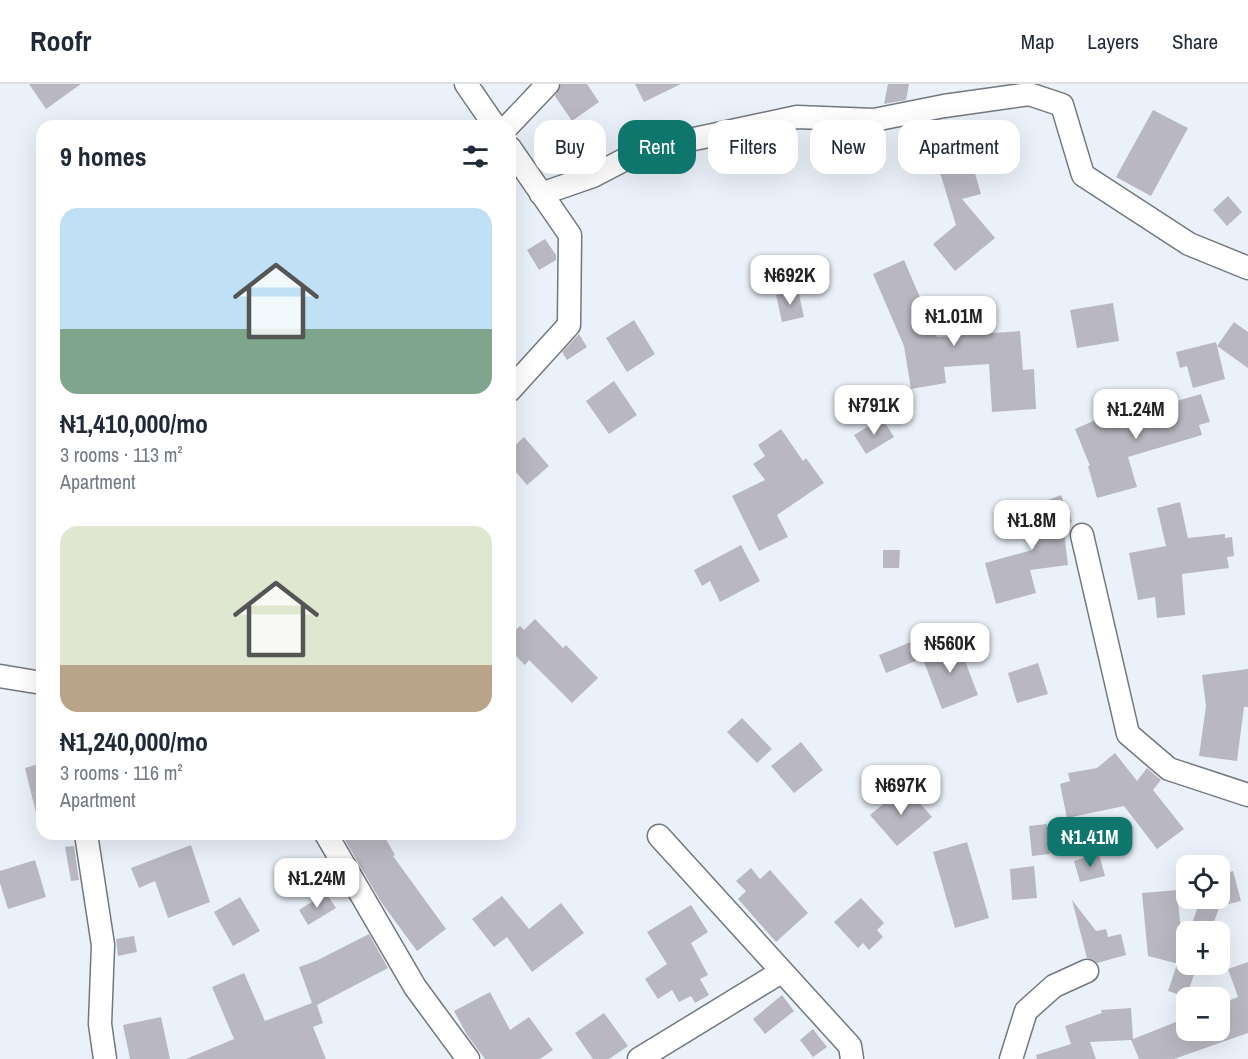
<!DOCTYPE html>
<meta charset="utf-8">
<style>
body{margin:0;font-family:"Archivo Narrow",sans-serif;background:#f6f6f7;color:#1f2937;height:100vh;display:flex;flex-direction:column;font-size:22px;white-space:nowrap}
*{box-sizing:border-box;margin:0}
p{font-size:20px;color:#747a83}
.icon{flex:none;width:33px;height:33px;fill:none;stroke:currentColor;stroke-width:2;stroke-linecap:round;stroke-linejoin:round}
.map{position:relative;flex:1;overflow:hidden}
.panel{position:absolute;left:36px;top:36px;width:480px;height:720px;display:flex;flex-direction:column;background:#fff;border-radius:18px;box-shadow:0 6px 24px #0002}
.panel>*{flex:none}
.hud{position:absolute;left:534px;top:36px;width:570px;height:54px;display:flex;gap:12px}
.controls{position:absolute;left:1176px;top:771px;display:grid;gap:12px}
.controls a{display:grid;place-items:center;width:54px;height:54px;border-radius:12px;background:#fff;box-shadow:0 6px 24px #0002;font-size:30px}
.price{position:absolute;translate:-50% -51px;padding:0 14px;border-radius:12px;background:#fff;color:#222;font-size:20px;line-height:39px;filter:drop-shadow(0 2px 3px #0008)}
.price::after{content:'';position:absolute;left:50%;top:36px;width:18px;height:14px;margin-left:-9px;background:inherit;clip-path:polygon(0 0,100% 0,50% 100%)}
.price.current{background:#0f766e;color:#fff}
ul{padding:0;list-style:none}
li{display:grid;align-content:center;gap:12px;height:318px;padding:0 24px}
li span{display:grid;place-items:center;height:186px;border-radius:18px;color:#555}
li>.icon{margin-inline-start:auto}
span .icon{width:108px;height:108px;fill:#fffc;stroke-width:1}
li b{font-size:26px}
h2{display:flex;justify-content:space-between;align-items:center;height:72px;padding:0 24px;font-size:26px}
.tag{padding:0 21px;border-radius:18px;background:#fff;box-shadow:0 6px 24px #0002;font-size:21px;line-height:54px}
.tag.current{background:#0f766e;color:#fff}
header{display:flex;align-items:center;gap:36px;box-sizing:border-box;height:84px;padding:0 30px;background:#fff;border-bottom:2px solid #e0e1e3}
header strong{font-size:28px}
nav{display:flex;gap:33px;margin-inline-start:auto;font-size:21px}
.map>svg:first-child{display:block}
</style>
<header>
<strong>Roofr</strong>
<nav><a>Map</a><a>Layers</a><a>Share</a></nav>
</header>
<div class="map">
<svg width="1248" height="975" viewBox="0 0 1248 975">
<rect width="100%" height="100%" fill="#ebf1fa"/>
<!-- building -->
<g fill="#b9b8c2">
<path d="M29,0H81L46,25Z"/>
<path d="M561,0H587L599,18L572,37L555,12Z"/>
<path d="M635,0H681L644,18Z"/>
<path d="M888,0H909L906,16L884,20Z"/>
<path d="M1153,26L1188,44L1151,112L1116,93Z"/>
<path d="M969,69L981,110L962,115L995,154L955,187L933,160L956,141L937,79Z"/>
<path d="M1228,112L1242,128L1227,142L1213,126Z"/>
<path d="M545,155L556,171V176L539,186L527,166Z"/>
<path d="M904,176L937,253L1020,247L1023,286L1034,285L1036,325L992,328L989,280L944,283L946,299L911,305L904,262L873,190Z"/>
<path d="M798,206L804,233L782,238L776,211Z"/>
<path d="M1113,219L1119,257L1077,264L1070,226Z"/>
<path d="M634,236L655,270L627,288L606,254Z"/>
<path d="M1234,238L1248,248V284L1217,262Z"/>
<path d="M579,250L587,263L567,276L562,268Z"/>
<path d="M1216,258L1225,295L1193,304L1187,282L1180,284L1176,268Z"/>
<path d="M614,297L637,331L609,350L586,317Z"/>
<path d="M1201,310L1210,338L1199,341L1202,351L1128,373L1137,403L1097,414L1088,382H1090L1075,345L1116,327L1118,334Z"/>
<path d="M882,334L894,353L866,370L854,351Z"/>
<path d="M781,345L803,377L806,374L824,399L777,431L788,453L759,467L732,412L765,396L753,380L765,372L758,361Z"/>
<path d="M524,353L549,382L527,401L510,381V366Z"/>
<path d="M1061,411L1072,438L1063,441L1068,481L1030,486L1036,509L996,520L985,479L1032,466L1018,428Z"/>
<path d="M1180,418L1188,454L1225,450V454L1232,453L1234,472L1227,473L1229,484L1182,490L1185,531L1157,534L1155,513L1138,516L1129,469L1166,462L1157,424Z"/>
<path d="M741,461L760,497L720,518L710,497L702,502L694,486Z"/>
<path d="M883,466H900L899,484H883Z"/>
<path d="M535,535L563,564L566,561L598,594L572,619L529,576L525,581L510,566V551L520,542L524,546Z"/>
<path d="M957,556L978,611L942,625L921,570Z"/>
<path d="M911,558L918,576L886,589L879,571Z"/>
<path d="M1038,579L1048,610L1017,619L1008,589Z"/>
<path d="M1248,585V623H1244L1237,677L1199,672L1206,622L1202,591Z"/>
<path d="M742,634L772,665L757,679L727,648Z"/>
<path d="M801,658L823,686L794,709L771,682Z"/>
<path d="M1115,669L1137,697L1147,684L1161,696L1153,706L1184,745L1157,765L1124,722L1067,734L1060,700L1070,697L1068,689L1097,684Z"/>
<path d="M42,679V728L36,729L25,684Z"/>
<path d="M905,702L932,733L897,762L870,731Z"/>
<path d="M1047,740L1050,770L1032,772L1029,742Z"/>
<path d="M355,750H383L395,771L393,772L446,845L417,867L381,818L345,756Z"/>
<path d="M967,758L989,834L955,844L933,768Z"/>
<path d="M191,761L210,818L168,834L155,797L139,804L131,784Z"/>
<path d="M74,762L79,796L71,797L65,763Z"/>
<path d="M1099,770L1105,792L1080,798L1074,777Z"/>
<path d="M35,776L46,813L8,825L0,799V787Z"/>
<path d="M1034,782L1037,814L1012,816L1010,785Z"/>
<path d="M751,784L760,795L770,786L808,829L776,858L738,815L746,807L736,797Z"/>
<path d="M1233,787L1241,817L1220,822L1210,848H1189L1201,814H1220V791Z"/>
<path d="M1177,806L1184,880H1198L1186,913L1168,907L1177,880H1179L1148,872L1142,809Z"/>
<path d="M326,809L336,824L308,841L299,826Z"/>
<path d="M502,812L529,845L561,819L584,849L532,888L507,853L494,863L472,835Z"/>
<path d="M240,813L260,847L233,862L214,828Z"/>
<path d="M861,814L884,839L877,846L883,853L869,866L863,859L858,864L834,838Z"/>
<path d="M1072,816L1096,847L1106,845L1108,853L1121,850L1126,871L1097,879L1094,876L1087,874Z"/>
<path d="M691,821L708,848L691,859L708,891L700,895L709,911L695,919L691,912L679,918L672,906L658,915L645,895L667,880L647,848Z"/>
<path d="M369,850L388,884L317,921L323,939L313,943L326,975H186L234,955L212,903L244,889L265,937L312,919L299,883L318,876Z"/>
<path d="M134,852L137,868L118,872L116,855Z"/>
<path d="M1248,878V949L1174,975H1139L1131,956L1090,958L1096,975H1037L1036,971L1071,960L1065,942L1102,929L1101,926L1131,924L1133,955L1186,934V946H1220V920L1238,913L1228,885Z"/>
<path d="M490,908L510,946L529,933L553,966L540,975H485L467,951L454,927Z"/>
<path d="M782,911L794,927L765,950L753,935Z"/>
<path d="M604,929L628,962L609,975H593L575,949Z"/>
<path d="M161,933L170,975H130L123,941Z"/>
<path d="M813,945L827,963L813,973L800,956Z"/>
</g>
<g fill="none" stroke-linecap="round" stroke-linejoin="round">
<!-- street casing -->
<g stroke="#72787f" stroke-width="25">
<g id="street">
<path d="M466,0L495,42"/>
<path d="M508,42L548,0"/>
<path d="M510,64L570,151L569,241L510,306"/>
<path d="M541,110L593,92L643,66L797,33L874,36L944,22L1029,10L1062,21L1083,91L1189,160L1248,184"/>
<path d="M1082,451L1128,650L1169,685L1248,711"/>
<path d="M0,592L42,599"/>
<path d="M86,750L103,861L100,940L105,975"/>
<path d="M326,750L415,903L468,975"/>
<path d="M659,752L850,962L852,975"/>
<path d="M639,975L781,888"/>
<path d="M1011,975L1026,927L1054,902L1087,887"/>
</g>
</g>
<!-- street -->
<use href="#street" stroke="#fff" stroke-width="22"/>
</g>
</svg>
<div class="controls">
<a><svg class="icon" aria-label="locate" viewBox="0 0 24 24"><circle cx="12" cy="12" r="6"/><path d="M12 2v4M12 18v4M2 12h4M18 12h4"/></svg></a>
<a>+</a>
<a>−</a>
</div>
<b class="price" style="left:790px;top:222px">₦692K</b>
<b class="price" style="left:954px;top:263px">₦1.01M</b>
<b class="price" style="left:874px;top:352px">₦791K</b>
<b class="price" style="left:1136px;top:356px">₦1.24M</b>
<b class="price" style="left:1032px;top:467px">₦1.8M</b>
<b class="price" style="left:950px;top:590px">₦560K</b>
<b class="price" style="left:901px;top:732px">₦697K</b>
<b class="price current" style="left:1090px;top:784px">₦1.41M</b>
<b class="price" style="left:317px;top:825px">₦1.24M</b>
<div class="hud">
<a class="tag">Buy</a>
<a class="tag current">Rent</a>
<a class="tag">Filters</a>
<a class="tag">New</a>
<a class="tag">Apartment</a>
</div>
<section class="panel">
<h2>9 homes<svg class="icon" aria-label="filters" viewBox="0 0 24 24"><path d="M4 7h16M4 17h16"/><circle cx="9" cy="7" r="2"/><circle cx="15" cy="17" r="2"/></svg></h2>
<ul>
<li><span style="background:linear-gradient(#bfe0f5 65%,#7fa58c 0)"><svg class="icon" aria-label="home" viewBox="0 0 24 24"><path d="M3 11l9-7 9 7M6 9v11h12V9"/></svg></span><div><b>₦1,410,000/mo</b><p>3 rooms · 113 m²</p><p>Apartment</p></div></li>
<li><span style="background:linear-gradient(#dfe7d0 75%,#b9a48a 0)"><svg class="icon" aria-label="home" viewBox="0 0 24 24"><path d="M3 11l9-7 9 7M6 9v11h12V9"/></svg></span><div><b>₦1,240,000/mo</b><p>3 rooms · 116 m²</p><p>Apartment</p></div></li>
</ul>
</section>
</div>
